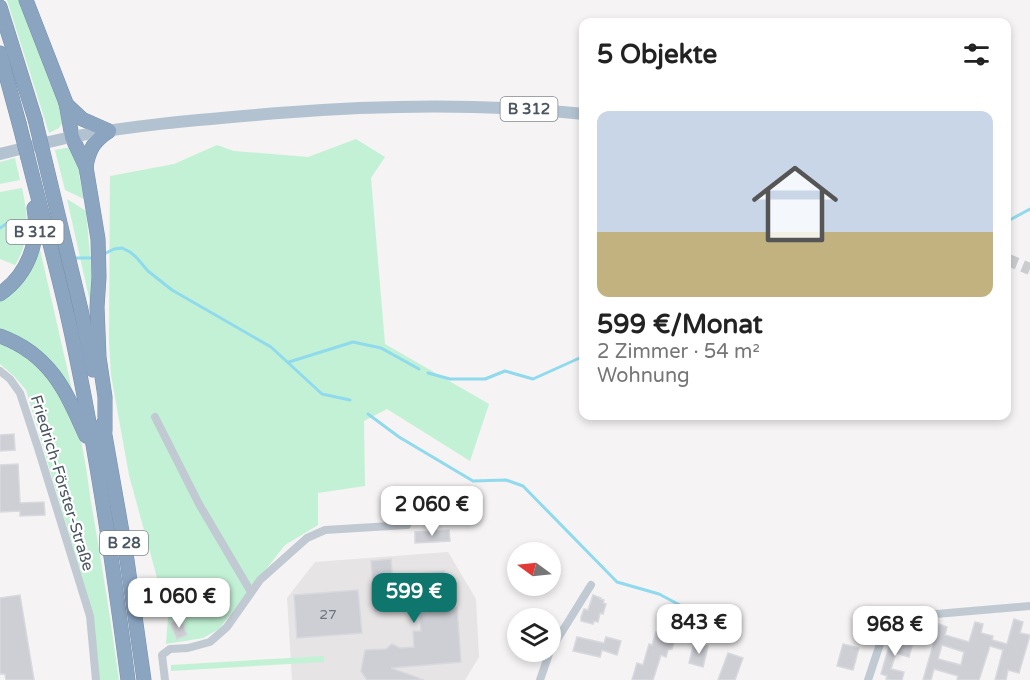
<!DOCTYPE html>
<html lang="de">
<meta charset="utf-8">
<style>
body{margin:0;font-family:"Varela Round",sans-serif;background:#f6f6f6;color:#222;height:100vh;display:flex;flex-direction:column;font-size:22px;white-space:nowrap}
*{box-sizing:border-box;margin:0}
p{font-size:20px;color:#767676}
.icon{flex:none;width:33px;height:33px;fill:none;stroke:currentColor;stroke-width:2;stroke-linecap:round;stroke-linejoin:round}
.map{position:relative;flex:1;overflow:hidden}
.details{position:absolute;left:579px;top:18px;width:432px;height:402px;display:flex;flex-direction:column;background:#fff;border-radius:12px;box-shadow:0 3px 9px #0003}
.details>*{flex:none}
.needle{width:39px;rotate:285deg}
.fabs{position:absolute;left:507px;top:542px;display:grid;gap:12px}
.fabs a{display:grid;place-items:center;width:54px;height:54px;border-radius:50%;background:#fff;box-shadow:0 3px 9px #0003;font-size:30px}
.price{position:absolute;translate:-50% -51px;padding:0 14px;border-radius:12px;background:#fff;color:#222;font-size:20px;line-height:39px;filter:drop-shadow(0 2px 3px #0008)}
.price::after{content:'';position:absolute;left:50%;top:36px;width:18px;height:14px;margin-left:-9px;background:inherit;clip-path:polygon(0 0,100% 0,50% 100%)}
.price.current{background:#0f766e;color:#fff}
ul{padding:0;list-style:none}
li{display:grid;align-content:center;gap:12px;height:318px;padding:0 18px}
li span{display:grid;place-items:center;height:186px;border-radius:12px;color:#555}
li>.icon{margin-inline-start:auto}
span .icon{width:108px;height:108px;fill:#fffc;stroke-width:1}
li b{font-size:26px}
h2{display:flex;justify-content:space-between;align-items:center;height:72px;padding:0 18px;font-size:26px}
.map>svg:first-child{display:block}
</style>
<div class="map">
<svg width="1030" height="680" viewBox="0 0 1030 680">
<rect width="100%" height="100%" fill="#f5f3f3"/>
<!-- education -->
<path fill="#e6e4e5" d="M448,552L476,599L479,657L465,680H292L287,598L315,562Z"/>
<!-- green -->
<g fill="#c3f1d5">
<path d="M7,0H19L59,104L62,114V123L59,128L49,133Z"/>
<path d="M356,139L385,157L371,178L385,344L489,404L470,461L387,409L364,421L365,486L318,493V525L285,545L219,629L203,638L166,644L168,618L129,475L111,375L109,341L110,176L174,164L217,145L234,151L308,157Z"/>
<path d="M71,147L74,149L81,174L79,175L84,199L65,190L55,150Z"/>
<path d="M15,158L20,180L0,184V162Z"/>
<path d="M22,188C28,216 31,239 15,265L0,259V192Z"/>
<path d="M67,199L86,211L92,277V302H90Z"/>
<path d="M39,245L73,394L0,333V297Z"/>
<path d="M0,341C27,350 63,386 73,414C84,443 87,477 92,508C102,565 111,622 119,680H99L92,611L26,390L14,376L0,364Z"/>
<path d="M324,656V662L171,671V665Z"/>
</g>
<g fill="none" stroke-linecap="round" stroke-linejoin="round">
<!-- stream -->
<g stroke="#90daee" stroke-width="3">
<path d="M1006,222L1030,209"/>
<path d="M0,228L9,222L30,242"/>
<path d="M102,255L114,249L122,248L130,252L136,257L148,271L172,290L271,347L322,394L350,400"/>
<path d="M72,258H96"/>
<path d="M289,362L353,342L381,348L419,369"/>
<path d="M428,373L450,379H485L505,371L533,379L584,356"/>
<path d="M368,414L399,437L473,481L506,480L523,486L617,582L659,594L693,612"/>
</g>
</g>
<!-- building -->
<g fill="#cdcfd5" stroke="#d7d9de" stroke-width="1.5" fill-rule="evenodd">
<path d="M14,434L15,450L0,451V435Z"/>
<path d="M18,464L20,503L44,502L45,515L20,516V511L0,512V465Z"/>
<path d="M449,530L450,541L415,543V532Z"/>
<path d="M391,559L393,583L411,581L410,574L444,571L446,607H457L461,662L391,668L424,680H367L361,671L365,650L386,649L392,644L400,648L414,647L413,631H421L419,607L375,611L371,561Z"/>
<path d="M358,590L362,633L297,638L294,595Z"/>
<path d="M20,595L34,680H6L5,674H0V598Z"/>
<path d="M593,595L601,598L600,599L604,600L603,603L606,604L603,614L600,613L598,622L594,621L593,624L581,621V617L584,609L588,610Z"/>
<path d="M181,619L187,635L177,639L170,623Z"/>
<path d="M1014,619L1023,622L1020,633L1030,635L1019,673L1008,670L1006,680H995L1003,650L990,646L979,680H957L958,676L934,669L931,680H923L939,624L947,627L945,635L969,642L975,622L983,624L981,633L993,636L992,640L1007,644ZM942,645L964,652L961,665L938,659Z"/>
<path d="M656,632L673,637L671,641L674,642L672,649L668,650L666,657L661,655L653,680H632L637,663L643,665L649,644L652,645Z"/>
<path d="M893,632L902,635L899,643L912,646L909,657L896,653L891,669L904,672L902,680H891L886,679L887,676L881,674Z"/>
<path d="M577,637L604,643L606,637L621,641L617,655L602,650L600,657L573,651Z"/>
<path d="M694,643L708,646L703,667L689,663Z"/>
<path d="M843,644L859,648L853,670L837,666Z"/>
<path d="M728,653L743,658L735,680H718Z"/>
</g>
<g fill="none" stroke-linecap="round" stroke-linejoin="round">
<!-- primary-tunnel -->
<path stroke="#caccce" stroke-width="12" stroke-dasharray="12 6" stroke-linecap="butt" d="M1006,259L1030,269"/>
<!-- highway casing -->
<g stroke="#7690ad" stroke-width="15">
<g id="highway">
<path d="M26,0L66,103L72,137L86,167L98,239L99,277L97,307L99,357L105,397V431"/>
<path d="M0,7L35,119"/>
<path d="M0,53L19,123"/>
<path d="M66,104L82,119L109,131"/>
<path d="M28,158C41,210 55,261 67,313C94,434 112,557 128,680"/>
<path d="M86,167C89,149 94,141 109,131"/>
<path d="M0,294C28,274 40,242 34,208"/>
<path d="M81,310L93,370"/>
<path d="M0,336C50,354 66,391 86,436"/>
<path d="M103,424L127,560L144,680"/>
</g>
</g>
<!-- street -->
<g stroke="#c1cad2" stroke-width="8">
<path d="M0,371L10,379L20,393L38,448L90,616L96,680"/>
<path d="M155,417L199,504L251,592"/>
<path d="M550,651L591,585"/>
<path d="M165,680L162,655L170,649L188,648L210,642L227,627L260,580L307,538L325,530L407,525"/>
<path d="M540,680L550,651"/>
<path d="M868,680L885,629L901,617L1030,606"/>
</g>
<!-- primary -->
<path stroke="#b3c2d1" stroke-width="12" d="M0,154C24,148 47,142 71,137C139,124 209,119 279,113C381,105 482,103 584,114"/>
<!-- highway -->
<use href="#highway" stroke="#8ba5c1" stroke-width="14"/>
<!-- highway-bridge casing -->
<g stroke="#7690ad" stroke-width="15" stroke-linecap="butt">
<g id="highway-bridge">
<path d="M35,119L81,310"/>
<path d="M19,123L28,158"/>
</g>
</g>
<!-- highway-bridge -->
<use href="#highway-bridge" stroke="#8ba5c1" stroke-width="14"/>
</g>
<g text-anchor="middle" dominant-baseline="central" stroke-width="4.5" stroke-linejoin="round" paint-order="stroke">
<!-- number labels -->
<g font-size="14" fill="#6b747e">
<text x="328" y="614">27</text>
</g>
<!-- shield labels -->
<g fill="#fff" stroke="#808990" stroke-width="1.5">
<rect x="500.5" y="97" width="57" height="24" rx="4.5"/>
<rect x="6.5" y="220" width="57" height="24" rx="4.5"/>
<rect x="100" y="531" width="48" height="24" rx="4.5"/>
</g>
<g font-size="15" font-weight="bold" fill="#4a5661">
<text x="529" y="109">B 312</text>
<text x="35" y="232">B 312</text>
<text x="124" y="543">B 28</text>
</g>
<!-- street labels -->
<g font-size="16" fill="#4a5661" stroke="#fff">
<text transform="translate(62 483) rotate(73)">Friedrich-Förster-Straße</text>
</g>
</g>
</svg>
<div class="fabs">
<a><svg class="needle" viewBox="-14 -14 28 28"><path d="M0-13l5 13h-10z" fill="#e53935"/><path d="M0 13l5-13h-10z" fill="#767676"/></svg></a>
<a><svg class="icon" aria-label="layers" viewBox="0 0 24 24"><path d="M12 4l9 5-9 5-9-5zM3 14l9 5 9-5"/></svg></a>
</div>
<b class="price" style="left:432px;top:537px">2 060 €</b>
<b class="price current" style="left:414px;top:624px">599 €</b>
<b class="price" style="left:179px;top:629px">1 060 €</b>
<b class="price" style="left:699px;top:655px">843 €</b>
<b class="price" style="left:895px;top:657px">968 €</b>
<section class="details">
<h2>5 Objekte<svg class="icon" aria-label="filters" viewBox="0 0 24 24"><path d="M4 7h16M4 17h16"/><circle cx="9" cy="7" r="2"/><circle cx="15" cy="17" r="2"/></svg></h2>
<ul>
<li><span style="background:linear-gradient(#c9d6e8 65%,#c2b280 0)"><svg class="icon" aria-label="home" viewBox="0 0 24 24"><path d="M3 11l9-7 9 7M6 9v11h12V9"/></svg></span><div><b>599 €/Monat</b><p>2 Zimmer · 54 m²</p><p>Wohnung</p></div></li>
</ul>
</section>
</div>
